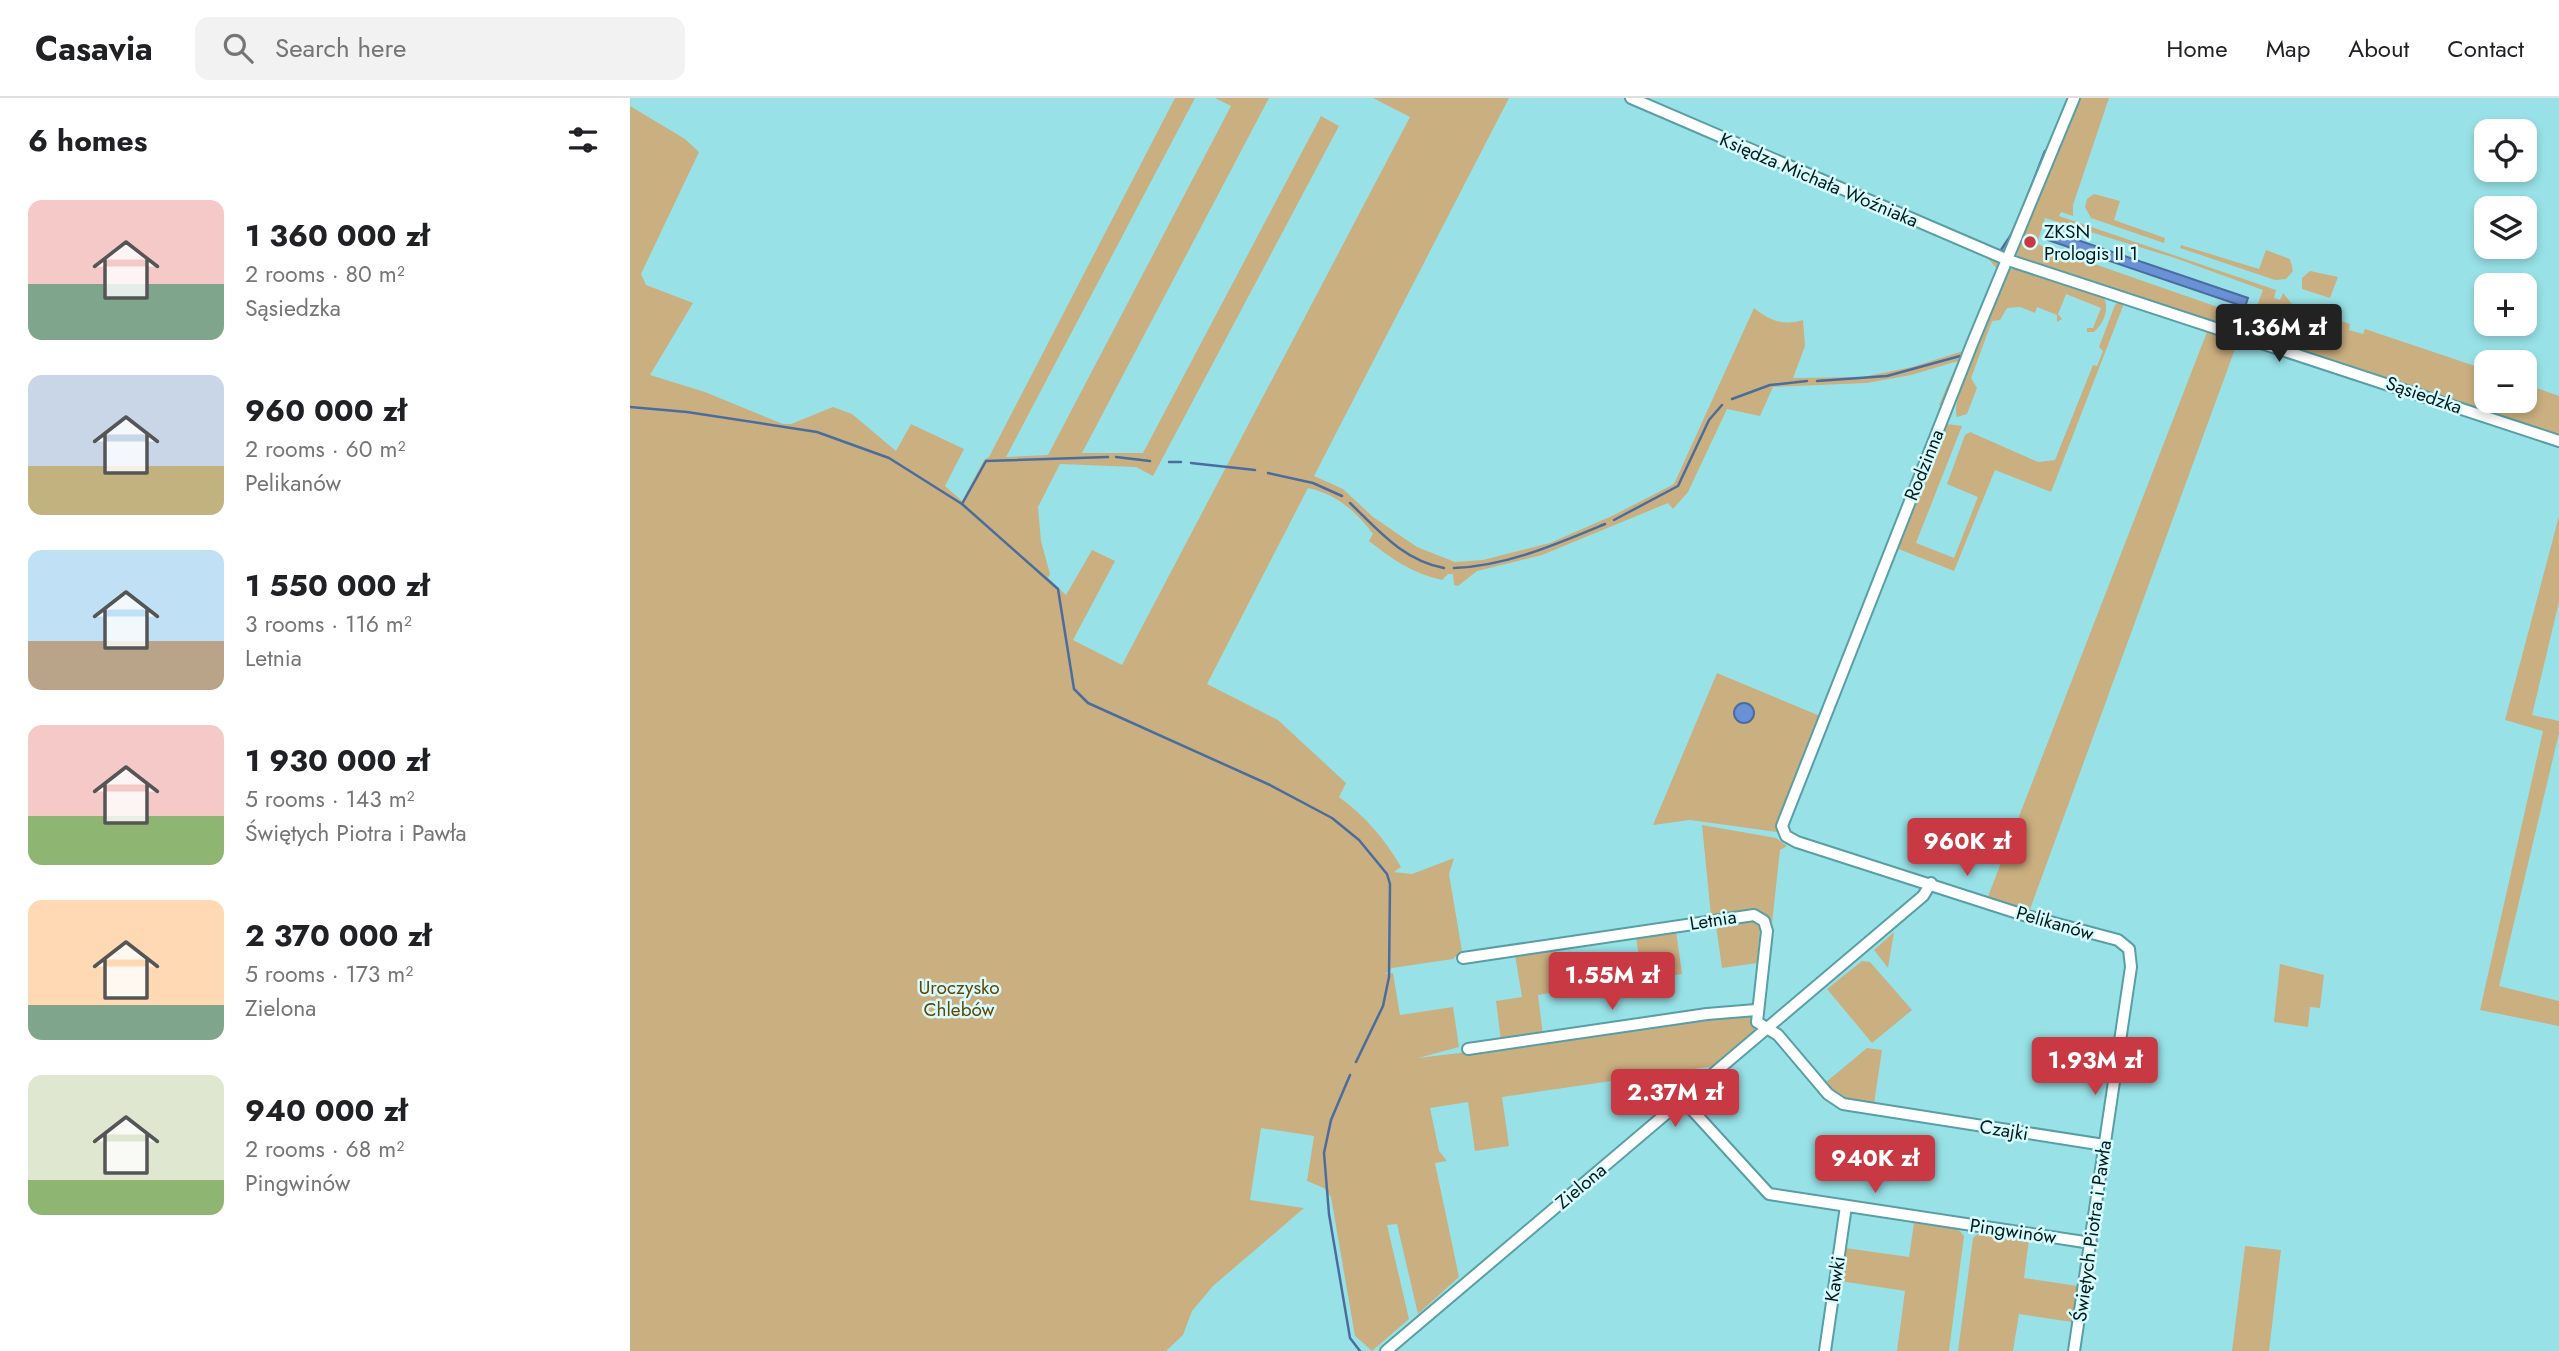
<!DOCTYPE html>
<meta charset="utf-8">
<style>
body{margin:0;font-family:Jost,sans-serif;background:#f2f2f2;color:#202124;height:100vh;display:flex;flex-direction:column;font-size:26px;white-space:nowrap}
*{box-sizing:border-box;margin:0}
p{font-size:23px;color:#757577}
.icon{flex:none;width:38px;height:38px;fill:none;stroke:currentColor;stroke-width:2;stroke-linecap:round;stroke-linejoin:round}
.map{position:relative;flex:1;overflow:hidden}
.sheet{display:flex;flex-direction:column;background:#fff;width:630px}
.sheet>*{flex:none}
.fabs{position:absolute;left:1844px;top:21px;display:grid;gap:14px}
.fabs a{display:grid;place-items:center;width:63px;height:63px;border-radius:14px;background:#fff;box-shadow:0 4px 10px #0003;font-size:35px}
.price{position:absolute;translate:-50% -60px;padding:0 16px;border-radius:7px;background:#c93943;color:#fff;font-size:23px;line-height:46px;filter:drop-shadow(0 2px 4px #0008)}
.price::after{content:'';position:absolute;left:50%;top:42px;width:21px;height:16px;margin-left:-10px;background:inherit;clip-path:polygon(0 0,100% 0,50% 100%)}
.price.active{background:#222;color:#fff}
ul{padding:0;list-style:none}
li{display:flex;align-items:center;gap:21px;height:175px;padding:0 28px}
li span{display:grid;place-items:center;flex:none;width:196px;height:140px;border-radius:14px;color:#555}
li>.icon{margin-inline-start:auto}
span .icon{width:84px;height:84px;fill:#fffc;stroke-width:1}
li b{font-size:30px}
h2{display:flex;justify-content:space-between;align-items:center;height:84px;padding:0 28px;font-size:30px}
header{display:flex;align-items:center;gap:42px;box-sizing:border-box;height:98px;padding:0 35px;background:#fff;border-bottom:2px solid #e0e0e0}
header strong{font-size:33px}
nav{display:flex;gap:38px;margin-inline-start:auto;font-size:24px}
.search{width:490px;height:63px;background:#f2f2f2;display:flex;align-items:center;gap:18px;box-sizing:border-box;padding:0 24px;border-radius:14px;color:#757577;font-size:26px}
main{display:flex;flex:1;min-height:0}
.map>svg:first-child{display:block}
</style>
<header>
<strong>Casavia</strong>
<div class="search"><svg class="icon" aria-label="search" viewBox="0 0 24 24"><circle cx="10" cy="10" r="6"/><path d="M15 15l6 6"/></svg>Search here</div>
<nav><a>Home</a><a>Map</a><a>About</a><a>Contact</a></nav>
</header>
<main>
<section class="sheet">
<h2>6 homes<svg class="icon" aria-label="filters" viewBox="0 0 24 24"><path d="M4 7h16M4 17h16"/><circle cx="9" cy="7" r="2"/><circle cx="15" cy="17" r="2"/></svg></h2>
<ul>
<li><span style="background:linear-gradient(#f6c9c9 60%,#7fa58c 0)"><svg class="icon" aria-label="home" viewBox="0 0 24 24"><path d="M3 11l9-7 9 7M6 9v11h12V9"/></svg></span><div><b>1 360 000 zł</b><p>2 rooms · 80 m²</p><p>Sąsiedzka</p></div></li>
<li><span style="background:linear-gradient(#c9d6e8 65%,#c2b280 0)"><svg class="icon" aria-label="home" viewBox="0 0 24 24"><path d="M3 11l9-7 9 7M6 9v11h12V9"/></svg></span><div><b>960 000 zł</b><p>2 rooms · 60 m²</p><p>Pelikanów</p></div></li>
<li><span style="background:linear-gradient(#bfe0f5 65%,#b9a48a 0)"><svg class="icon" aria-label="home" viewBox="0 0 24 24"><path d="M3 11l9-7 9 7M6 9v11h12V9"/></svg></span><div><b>1 550 000 zł</b><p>3 rooms · 116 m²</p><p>Letnia</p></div></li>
<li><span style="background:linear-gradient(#f6c9c9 65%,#8fb573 0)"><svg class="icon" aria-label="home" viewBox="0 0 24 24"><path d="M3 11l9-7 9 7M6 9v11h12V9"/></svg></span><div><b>1 930 000 zł</b><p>5 rooms · 143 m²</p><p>Świętych Piotra i Pawła</p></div></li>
<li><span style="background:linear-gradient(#ffd9b3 75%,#7fa58c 0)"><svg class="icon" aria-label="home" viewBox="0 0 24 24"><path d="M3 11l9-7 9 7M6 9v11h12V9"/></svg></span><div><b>2 370 000 zł</b><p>5 rooms · 173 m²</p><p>Zielona</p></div></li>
<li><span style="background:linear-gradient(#dfe7d0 75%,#8fb573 0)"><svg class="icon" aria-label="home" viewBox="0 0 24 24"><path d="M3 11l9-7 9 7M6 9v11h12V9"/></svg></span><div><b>940 000 zł</b><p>2 rooms · 68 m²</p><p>Pingwinów</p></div></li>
</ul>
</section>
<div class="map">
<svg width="1929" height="1253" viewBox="0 0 1929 1253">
<rect width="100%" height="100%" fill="#98e2e7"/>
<!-- green -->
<g fill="#caaf80" fill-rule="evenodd">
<path d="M545,0H565L376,359L418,357L601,8L585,0H639L452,355H513L691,18L709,28L523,378L506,369L430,366L408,409L411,443L420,476L418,480L436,497L462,452L485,463L443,542L492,567L780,19L743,0H879L684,378L713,391L743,419L787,449L825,464L853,462L920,445L984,417L1044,386L1124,210C1140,223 1154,228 1173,222L1175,248L1163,280L1233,279L1282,269L1333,253L1367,171L1357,159L1370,166L1312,307H1309L1328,263L1281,277L1237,285L1143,289L1130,318L1097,311L1058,394L1043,411L1038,405L912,457L847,473L828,488L824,487L823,476H818L812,482C784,476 761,461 739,443L743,436C726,413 706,396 678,390L577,586L648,622L716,685L709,699C735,718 755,741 771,769L764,774L782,776L824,760L819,776L832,853L823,861L762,870L755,876L763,875L770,917L823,909L829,949L788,960L961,939L1105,917L1119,918L1124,927V937L1084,968L872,999L879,1048L845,1053L838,1004L800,1010L809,1053L817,1063L805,1065L829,1179L788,1216L767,1126L757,1127L779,1221L742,1253L725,1238L701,1099L694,1090L677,1083L684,1038L631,1030L620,1102L674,1110L583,1188L562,1213L553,1237L536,1253H0V8L55,41L69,54L11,176L16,187L63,205L20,277L75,294L153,326H161L203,309L222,316L266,353L281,326L334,351L315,388L332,403L354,362L359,359Z"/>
<path d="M1437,0H1440L1377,152L1370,154L1376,145Z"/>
<path d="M1448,0H1479L1443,107V118L1431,114L1429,118L1646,192L1644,200L1650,202L1653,195L1662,206L1658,214L1669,218L1670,209L1720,226L1719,232L1733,236L1735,231L1857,272V303H1895V286L1929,298V338L1388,159L1386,153ZM1415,120L1545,160L1633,192L1622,221L1407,146Z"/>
<path d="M1464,96L1490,103L1484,122L1535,140L1534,145L1461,120L1455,109L1457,101Z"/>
<path d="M1551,147L1629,171L1636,152L1660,161L1663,173L1656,181L1645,182L1550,150Z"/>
<path d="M1387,169L1472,197C1481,209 1474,225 1464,234H1457V230H1463L1471,210L1436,196L1428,216L1432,221L1427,224V217L1407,209L1405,215L1390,209L1377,210L1370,222L1362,223L1341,280L1347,290L1337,316L1327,319C1319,301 1368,197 1378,173Z"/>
<path d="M1680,173L1708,179L1700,200L1672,191V180Z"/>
<path d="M1490,203H1495L1421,394L1365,372L1324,473L1266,450L1317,326L1332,328L1286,445L1324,460L1348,399L1317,386L1335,337L1340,334L1408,364L1425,362L1463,267L1467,268L1473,253L1469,249L1485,207Z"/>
<path d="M1582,231L1609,240L1399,814L1357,801L1577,234Z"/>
<path d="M1929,418V504L1902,617L1929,623V635L1869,888L1929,903V928L1850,912L1913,633L1875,622Z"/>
<path d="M1087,575L1190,618L1147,734L1060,722L1023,727Z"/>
<path d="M1072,727L1146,740L1157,748L1150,752L1141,834L1116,813L1081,818Z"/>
<path d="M1119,821L1130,829L1127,865L1092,870L1086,827Z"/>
<path d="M1046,833L1052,876L1012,882L1006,839Z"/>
<path d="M1264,834L1258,870L1244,852Z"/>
<path d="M925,851L932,893L908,897L913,937L871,943L866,903L892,899L885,857Z"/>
<path d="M1232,863L1240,864L1282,912L1242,945L1197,891Z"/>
<path d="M1650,866L1694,877L1690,910L1680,909L1678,929L1644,924Z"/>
<path d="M1237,950L1252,952L1244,1006C1221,1005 1211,1002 1195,985Z"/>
<path d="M1284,1125L1327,1130L1334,1138L1319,1253H1267L1275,1193L1210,1183L1215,1150L1279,1159Z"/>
<path d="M1351,1134L1399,1141L1394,1180L1448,1188L1442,1224L1389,1216L1383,1253H1328L1343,1140Z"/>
<path d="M1615,1148L1651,1152L1639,1253H1602Z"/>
</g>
<!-- water -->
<g fill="#6a90d5" stroke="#4a6d9e" stroke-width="2">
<path d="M1421,133L1618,200L1615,209L1418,142Z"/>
<circle cx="1114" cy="615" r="10"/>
</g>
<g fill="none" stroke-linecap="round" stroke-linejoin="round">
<!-- stream -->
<g stroke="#4a6d9e" stroke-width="2.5">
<path d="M1396,102L1415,53"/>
<path d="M1371,152L1383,134"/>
<path d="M1187,283L1257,278L1330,258"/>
<path d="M1102,301L1140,287L1177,283"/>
<path d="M0,309L57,314L187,334L259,360L332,406L428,491L444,591L458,605L640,687L702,720L729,742L757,776L760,786L759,879L753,908L726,964"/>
<path d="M486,359L520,363"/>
<path d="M539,364H551"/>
<path d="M561,365L625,372"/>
<path d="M638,375L683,385L712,398"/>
<path d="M720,405C749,433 773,462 814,470"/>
<path d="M332,406L356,363L478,359"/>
<path d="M984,422L1048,388L1079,322L1092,307"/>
<path d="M824,470C877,468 927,446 975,426"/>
<path d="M720,977L701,1022L694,1055L699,1116L718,1228L720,1240L730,1253"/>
</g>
<!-- minor casing -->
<g stroke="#579fa4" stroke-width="14">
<g id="minor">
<path d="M1001,0L1378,162L1929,343"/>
<path d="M833,860L1124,817L1134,823L1137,833L1127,924L1148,937L1198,996L1213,1006L1474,1047"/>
<path d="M838,951L1077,916L1126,912"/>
<path d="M1054,1003L1139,1096L1461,1145"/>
<path d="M756,1253L1293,798L1301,785"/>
<path d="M1195,1253L1216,1108"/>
<path d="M1444,1253L1501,869L1499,851L1488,842L1397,818L1167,744L1156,738L1152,728L1342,246L1444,0"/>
</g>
</g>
<!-- minor -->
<use href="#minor" stroke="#fff" stroke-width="10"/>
</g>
<!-- markers -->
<circle fill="#c93943" stroke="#d8fbfe" stroke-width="2.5" cx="1400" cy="144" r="7"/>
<g text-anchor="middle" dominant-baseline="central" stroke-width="5" stroke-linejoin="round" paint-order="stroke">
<!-- street labels -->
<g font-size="19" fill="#001b1e" stroke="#d8fbfe">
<text transform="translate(1189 82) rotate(23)">Księdza Michała Woźniaka</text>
<text transform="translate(1794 297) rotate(19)">Sąsiedzka</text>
<text transform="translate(1294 367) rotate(-68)">Rodzinna</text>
<text transform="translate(1083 822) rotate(-9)">Letnia</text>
<text transform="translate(1425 825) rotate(16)">Pelikanów</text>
<text transform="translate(1374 1032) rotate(9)">Czajki</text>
<text transform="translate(951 1088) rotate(-40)">Zielona</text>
<text transform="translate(1383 1133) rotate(8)">Pingwinów</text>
<text transform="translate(1462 1133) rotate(-82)">Świętych Piotra i Pawła</text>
<text transform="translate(1205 1181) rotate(-81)">Kawki</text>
</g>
<!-- poi labels -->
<g font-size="19" fill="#001b1e" stroke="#d8fbfe" text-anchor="start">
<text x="1414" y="133">ZKSN<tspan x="1414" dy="22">Prologis II 1</tspan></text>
</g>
<!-- park labels -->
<g font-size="19" fill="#634602" stroke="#d8fbfe">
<text x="329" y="889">Uroczysko<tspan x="329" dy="22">Chlebów</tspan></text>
</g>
</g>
</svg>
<div class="fabs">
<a><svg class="icon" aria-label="locate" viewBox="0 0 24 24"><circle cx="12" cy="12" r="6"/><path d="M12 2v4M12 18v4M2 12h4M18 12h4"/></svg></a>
<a><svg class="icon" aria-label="layers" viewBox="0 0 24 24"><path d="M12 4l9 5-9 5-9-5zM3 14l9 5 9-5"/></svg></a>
<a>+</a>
<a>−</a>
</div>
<b class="price active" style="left:1649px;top:266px">1.36M zł</b>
<b class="price" style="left:1337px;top:780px">960K zł</b>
<b class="price" style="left:982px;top:914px">1.55M zł</b>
<b class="price" style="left:1465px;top:999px">1.93M zł</b>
<b class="price" style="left:1045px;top:1031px">2.37M zł</b>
<b class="price" style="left:1245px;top:1097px">940K zł</b>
</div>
</main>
